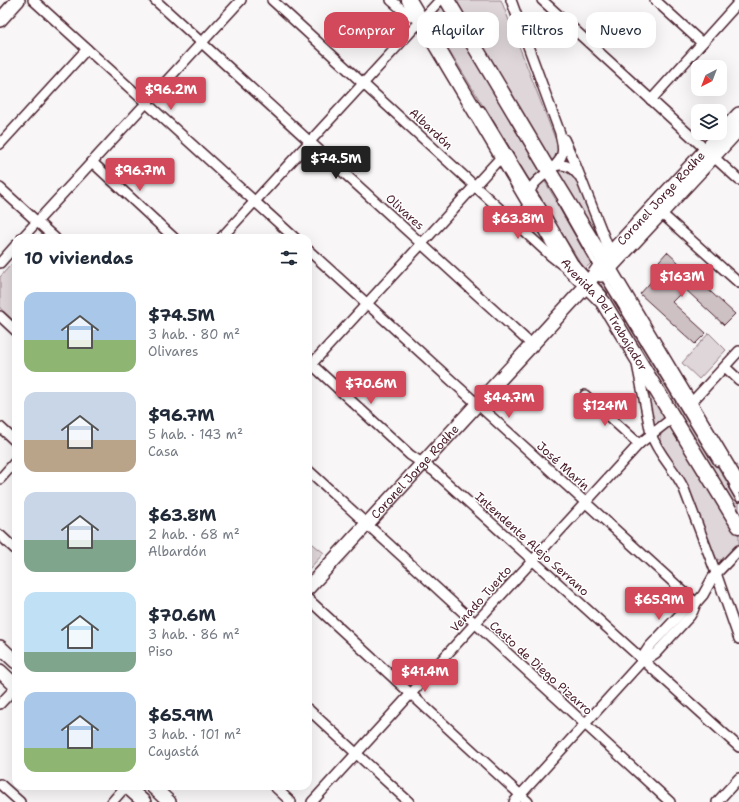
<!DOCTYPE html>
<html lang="es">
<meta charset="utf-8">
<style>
body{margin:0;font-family:"Shantell Sans",sans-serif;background:#f6f6f7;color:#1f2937;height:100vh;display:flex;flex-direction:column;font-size:15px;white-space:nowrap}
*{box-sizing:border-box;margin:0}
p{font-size:13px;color:#747a83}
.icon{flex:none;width:22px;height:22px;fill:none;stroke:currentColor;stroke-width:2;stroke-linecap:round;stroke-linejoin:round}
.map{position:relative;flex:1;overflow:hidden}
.sheet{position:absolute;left:12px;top:234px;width:300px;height:556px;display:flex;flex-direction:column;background:#fff;border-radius:12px;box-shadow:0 4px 16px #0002}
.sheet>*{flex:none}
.banner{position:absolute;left:324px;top:12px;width:355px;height:36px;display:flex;gap:8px}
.needle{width:26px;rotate:222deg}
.fabs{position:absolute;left:691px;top:60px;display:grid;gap:8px}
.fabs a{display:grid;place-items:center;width:36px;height:36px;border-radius:8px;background:#fff;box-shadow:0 4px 16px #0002;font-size:20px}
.price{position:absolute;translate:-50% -34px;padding:0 9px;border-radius:4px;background:#d1495b;color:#fff;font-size:13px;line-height:26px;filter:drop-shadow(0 1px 2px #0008)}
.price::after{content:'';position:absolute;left:50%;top:24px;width:12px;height:9px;margin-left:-6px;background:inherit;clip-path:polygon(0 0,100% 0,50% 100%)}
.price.active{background:#222;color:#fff}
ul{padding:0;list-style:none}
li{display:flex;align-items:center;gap:12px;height:100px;padding:0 12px}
li span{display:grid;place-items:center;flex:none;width:112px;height:80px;border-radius:12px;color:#555}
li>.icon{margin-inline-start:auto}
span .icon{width:48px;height:48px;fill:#fffc;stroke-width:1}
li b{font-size:17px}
h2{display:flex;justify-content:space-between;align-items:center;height:48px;padding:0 12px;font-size:17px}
.tag{padding:0 14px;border-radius:12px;background:#fff;box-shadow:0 4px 16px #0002;font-size:14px;line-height:36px}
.tag.active{background:#d1495b;color:#fff}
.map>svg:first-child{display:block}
</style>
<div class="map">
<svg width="739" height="802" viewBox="0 0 739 802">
<rect width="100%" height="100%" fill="#f8f6f7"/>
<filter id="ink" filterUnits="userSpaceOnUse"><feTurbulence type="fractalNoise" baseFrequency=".025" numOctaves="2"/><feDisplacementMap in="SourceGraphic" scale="8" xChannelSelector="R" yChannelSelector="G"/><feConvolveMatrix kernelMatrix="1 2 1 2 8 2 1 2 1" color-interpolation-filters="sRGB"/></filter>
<g filter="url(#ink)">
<!-- green -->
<g fill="#ded6d9" stroke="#947a82">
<path d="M452,0H501L558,146L559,154L552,164Z"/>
<path d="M440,7H442L444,9L539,170V174L532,181H529L526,177L431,20V17Z"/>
<path d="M557,169H567L575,177L602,239L600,243L556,177Z"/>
<path d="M544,180L592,260L591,263L585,269L583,267L535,190Z"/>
<path d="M16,259V323L0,308V277Z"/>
<path d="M603,283L606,285L739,502V511L606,294L601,287V285Z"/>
<path d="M709,333L726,350L699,379L682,363Z"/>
<path d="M645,379L665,418L657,424L654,423L653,421Z"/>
<path d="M670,425L675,428L739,533V544L723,560H718L715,556L686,481C683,477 682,474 679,470C672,461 656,447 661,435C663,431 666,428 670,425Z"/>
<path d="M308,540L324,553L308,570Z"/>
</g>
<!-- building -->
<path fill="#cdc1c4" stroke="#4a1f2b" d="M667,252L735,314L724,325L685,289L672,302L706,333L695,344L640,294L665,266L659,261Z"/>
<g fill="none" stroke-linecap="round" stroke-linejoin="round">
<!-- service casing -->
<g stroke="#4a1f2b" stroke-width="8">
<g id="service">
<path d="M482,109L524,178L538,200"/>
<path d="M560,202L597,267"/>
<path d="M576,263L580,268L604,294"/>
<path d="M602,275L717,463"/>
<path d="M732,487L739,499"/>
</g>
</g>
<!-- pedestrian casing -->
<g stroke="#4a1f2b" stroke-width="10">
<path id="pedestrian" d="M531,196L537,201L541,206L576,266V268L573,267Z"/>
</g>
<!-- minor casing -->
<g stroke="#4a1f2b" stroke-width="12">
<g id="minor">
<path d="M33,0L295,238"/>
<path d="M155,0L532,345"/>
<path d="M272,0L551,256L565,267"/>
<path d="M391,0L407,14L421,20"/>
<path d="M511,0L560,133C561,140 564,147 562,154C557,174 525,178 530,201"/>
<path d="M542,0L739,180"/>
<path d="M655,0L702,43"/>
<path d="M651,100L739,2"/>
<path d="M564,139L574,161L612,257"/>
<path d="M0,144L87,49"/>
<path d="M92,162L174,238"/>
<path d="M555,166C565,163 572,167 578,175"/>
<path d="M0,188L55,238"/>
<path d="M661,213L739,283"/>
<path d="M22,238L241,0"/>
<path d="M221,238L440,0"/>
<path d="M308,250L696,603"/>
<path d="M0,263L16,245"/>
<path d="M0,316L16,331"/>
<path d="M308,361L410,455L434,471L739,747"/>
<path d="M637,364L651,434C658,455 675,469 684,489L716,573L739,639"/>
<path d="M725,367L739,380"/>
<path d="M308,368L502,156"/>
<path d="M585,395L639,444"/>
<path d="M690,404L739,351"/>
<path d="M0,427L16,442"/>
<path d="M308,470L670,802"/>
<path d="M0,479L16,461"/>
<path d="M0,535L16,550"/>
<path d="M308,599L528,802"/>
<path d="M643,660L650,657L656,653L690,616L693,611L696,603L703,595L713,577L739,550"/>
<path d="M0,704L16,687"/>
<path d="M308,709L409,802"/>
<path d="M0,784L20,802"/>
<path d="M274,786L291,802"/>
<path d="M112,802L126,786"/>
<path d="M312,802L639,444L666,423L673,418"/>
<path d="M514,802L643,660L645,653L649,647L684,610L687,607L696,603"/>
<path d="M717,802L739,778"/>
</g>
</g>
<!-- secondary casing -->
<g stroke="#4a1f2b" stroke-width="16">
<g id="secondary">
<path d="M0,20L18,0"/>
<path d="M601,275L609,269L739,129"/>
<path id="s1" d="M308,588L587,285L604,260L739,114"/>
<path d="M0,647L16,662"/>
<path d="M0,671L16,686"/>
<path d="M126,786L144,802"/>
<path d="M152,786L169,802"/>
</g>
</g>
<!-- primary casing -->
<g stroke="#4a1f2b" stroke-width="17">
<g id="primary">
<path id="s2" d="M409,0L562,257L570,269L603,302L739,526"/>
<path d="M447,0L549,171L609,269L739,486"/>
</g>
</g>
<!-- service -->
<use href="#service" stroke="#fff" stroke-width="4.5"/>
<!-- pedestrian -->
<use href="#pedestrian" stroke="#fff" stroke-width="7"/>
<!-- minor -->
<use href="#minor" stroke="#fff" stroke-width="9"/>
<!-- secondary -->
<use href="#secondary" stroke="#fff" stroke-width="13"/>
<!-- primary -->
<use href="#primary" stroke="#fff" stroke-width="14"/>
</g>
</g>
<g text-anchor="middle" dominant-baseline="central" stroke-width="3" stroke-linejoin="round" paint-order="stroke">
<!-- street labels -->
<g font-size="12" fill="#4a1f2b" stroke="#fff">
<text transform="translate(431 129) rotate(43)">Albardón</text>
<text stroke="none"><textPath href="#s1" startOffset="526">Coronel Jorge Rodhe</textPath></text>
<text transform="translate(405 212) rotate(42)">Olivares</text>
<text stroke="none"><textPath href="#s2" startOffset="371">Avenida Del Trabajador</textPath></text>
<text transform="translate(563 466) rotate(42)">José Marín</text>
<text stroke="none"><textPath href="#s1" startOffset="158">Coronel Jorge Rodhe</textPath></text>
<text transform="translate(532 544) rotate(42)">Intendente Alejo Serrano</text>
<text transform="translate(481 599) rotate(-48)">Venado Tuerto</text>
<text transform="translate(541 668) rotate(42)">Casto de Diego Pizarro</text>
</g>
</g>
</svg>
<div class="fabs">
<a><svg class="needle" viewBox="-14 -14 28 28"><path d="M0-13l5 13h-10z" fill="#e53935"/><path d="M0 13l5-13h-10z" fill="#747a83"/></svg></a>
<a><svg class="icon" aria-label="layers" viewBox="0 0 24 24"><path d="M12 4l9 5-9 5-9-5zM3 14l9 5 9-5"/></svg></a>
</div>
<b class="price" style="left:171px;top:111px">$96.2M</b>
<b class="price active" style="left:336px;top:180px">$74.5M</b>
<b class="price" style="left:140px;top:192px">$96.7M</b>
<b class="price" style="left:518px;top:240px">$63.8M</b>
<b class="price" style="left:682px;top:298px">$163M</b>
<b class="price" style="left:371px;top:405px">$70.6M</b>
<b class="price" style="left:509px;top:419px">$44.7M</b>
<b class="price" style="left:605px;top:427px">$124M</b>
<b class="price" style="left:659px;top:621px">$65.9M</b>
<b class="price" style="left:425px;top:693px">$41.4M</b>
<div class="banner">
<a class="tag active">Comprar</a>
<a class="tag">Alquilar</a>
<a class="tag">Filtros</a>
<a class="tag">Nuevo</a>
</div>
<section class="sheet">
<h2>10 viviendas<svg class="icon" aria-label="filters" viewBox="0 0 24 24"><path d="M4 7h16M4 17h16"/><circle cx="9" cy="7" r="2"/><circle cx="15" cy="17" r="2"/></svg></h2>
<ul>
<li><span style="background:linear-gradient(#a9c7e8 60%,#8fb573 0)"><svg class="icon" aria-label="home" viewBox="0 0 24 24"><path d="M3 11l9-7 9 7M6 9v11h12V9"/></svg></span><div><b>$74.5M</b><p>3 hab. · 80 m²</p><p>Olivares</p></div></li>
<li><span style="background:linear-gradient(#c9d6e8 60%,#b9a48a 0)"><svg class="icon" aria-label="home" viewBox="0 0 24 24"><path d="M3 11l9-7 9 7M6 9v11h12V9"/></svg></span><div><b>$96.7M</b><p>5 hab. · 143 m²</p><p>Casa</p></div></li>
<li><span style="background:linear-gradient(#c9d6e8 60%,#7fa58c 0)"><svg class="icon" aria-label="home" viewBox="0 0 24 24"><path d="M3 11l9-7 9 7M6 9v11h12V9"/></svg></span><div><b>$63.8M</b><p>2 hab. · 68 m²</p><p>Albardón</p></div></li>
<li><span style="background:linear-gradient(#bfe0f5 75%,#7fa58c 0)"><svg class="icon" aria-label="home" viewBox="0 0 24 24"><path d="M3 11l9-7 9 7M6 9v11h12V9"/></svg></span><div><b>$70.6M</b><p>3 hab. · 86 m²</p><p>Piso</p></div></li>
<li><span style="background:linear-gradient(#a9c7e8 70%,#8fb573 0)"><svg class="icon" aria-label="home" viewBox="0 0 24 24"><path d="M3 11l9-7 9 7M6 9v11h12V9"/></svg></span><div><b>$65.9M</b><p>3 hab. · 101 m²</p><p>Cayastá</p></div></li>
</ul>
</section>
</div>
